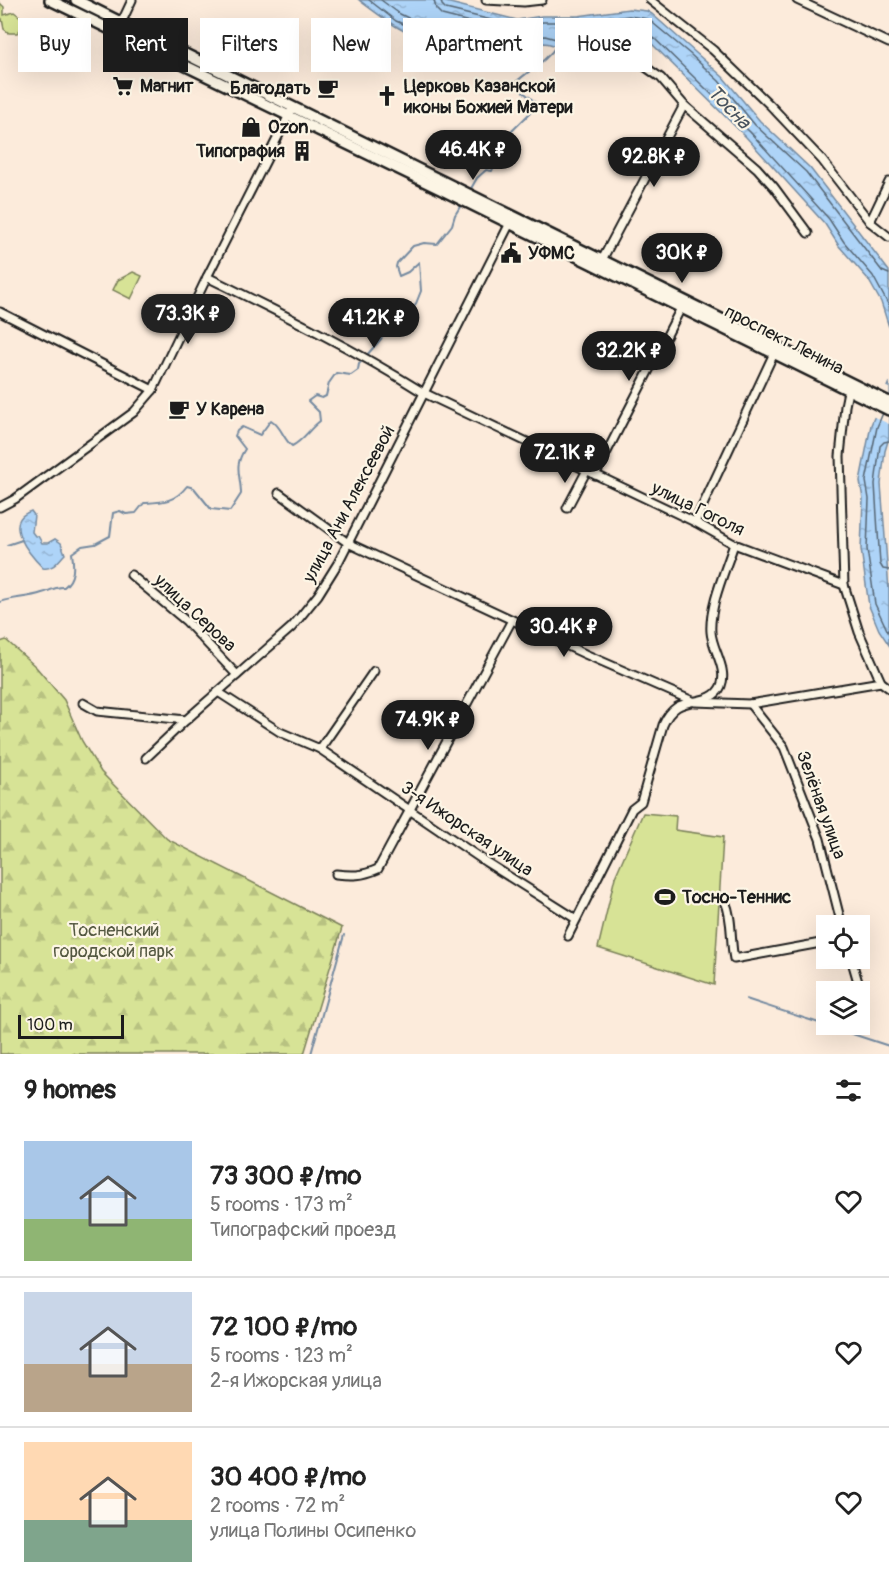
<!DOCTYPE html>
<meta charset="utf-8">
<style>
body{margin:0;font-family:Pangolin,sans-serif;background:#f6f6f6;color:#222;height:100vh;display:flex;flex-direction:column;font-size:22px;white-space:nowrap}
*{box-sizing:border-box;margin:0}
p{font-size:20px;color:#767676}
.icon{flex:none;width:33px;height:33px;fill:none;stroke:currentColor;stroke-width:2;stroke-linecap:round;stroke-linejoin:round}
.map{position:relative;height:1054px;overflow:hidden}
.sheet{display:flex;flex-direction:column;background:#fff;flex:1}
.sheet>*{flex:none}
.top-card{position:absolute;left:18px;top:18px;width:854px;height:54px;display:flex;gap:12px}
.fabs{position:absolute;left:816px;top:915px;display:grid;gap:12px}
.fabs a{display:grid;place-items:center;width:54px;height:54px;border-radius:0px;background:#fff;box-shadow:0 6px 24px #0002;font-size:30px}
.scale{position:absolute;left:18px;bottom:15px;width:106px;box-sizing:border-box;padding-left:6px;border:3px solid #1c1c1c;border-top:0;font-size:16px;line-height:21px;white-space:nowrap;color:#1c1c1c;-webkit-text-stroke:4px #fcf5e5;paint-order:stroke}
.price{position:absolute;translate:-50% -51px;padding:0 14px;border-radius:21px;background:#1c1c1c;color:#fff;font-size:20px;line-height:39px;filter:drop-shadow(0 2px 3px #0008)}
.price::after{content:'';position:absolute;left:50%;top:36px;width:18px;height:14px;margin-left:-9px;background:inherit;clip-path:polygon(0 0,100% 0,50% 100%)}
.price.active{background:#222;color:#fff}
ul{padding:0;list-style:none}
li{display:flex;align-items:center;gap:18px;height:150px;padding:0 24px}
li+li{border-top:2px solid #e0e0e0}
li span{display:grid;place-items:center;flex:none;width:168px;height:120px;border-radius:0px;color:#555}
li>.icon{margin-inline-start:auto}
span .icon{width:72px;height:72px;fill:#fffc;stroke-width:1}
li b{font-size:26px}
h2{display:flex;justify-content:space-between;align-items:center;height:72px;padding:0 24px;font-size:26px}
.pill{padding:0 21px;border-radius:0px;background:#fff;box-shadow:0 6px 24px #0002;font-size:21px;line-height:54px}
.pill.active{background:#1c1c1c;color:#fff}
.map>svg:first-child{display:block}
</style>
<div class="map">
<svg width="889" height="1054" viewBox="0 0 889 1054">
<defs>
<pattern id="forest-firs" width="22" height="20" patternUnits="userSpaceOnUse" patternTransform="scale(1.5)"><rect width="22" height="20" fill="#d7e396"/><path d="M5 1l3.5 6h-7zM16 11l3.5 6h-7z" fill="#b8c281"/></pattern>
<pattern id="water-ripples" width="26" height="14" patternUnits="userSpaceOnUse" patternTransform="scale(1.5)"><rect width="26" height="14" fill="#aed4f8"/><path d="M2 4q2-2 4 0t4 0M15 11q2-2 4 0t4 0" fill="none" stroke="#95b5d4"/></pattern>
</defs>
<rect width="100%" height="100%" fill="#fcebdb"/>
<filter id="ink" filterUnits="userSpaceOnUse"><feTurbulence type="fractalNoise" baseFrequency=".0167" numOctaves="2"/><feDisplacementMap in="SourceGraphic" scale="12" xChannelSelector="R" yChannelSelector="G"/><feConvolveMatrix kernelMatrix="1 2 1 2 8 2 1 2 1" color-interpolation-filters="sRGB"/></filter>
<g filter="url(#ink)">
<!-- forest -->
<path fill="url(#forest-firs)" stroke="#7a8059" stroke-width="1.5" d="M6,640L36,667L64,700L82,741L101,772L167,839L342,928L304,1054H0V642Z"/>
<!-- green -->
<g fill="#d7e396" stroke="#7a8059" stroke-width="1.5">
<path d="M0,3L4,7V15L14,12L22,18V28L17,33H9L4,29L2,19L0,21Z"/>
<path d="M271,48L284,54L287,63L281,66L265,59V51Z"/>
<path d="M133,272L142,276L131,299L113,290L118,280Z"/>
<path d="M643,813L676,816L675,830L723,837L714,985L598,948L615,877Z"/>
</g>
<!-- water -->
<g fill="url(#water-ripples)" stroke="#748aa0" stroke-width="1.5">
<path d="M359,0H438L517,20L542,16H578L629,9L647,11L652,14L723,77L760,121L810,168L889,271V327L881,302L868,279L839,246L825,224L746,137L652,44L645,43L638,37L614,33L569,38L557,46C541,40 520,42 507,53C486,51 462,51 441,46C410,39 384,19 359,0Z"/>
<path d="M889,382V438L885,451L881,484L889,590V645L879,630L869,606L861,549L863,499L860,481L871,425Z"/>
<path d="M31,511L34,515L32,532L35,536H38L42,543H48L55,539L61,543L65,554C58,561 53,570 43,568C30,555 1,521 31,511Z"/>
</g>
<!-- pier -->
<path fill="#fcebdb" d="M884,386L889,388V424L872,416Z"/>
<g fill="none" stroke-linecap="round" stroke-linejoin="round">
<!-- shore -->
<g stroke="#566674" stroke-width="1.5">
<path d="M369,0L396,21L444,41L504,47L514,41L545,36L556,39C576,28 616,25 638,31C645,33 648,38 655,39L750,132L829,219L844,242L873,276L889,306"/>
<path d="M381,0L400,14L433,30L445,33L502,39L507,35L505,31L442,15L436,9L434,0"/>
<path d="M441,0L442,5L446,9L516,26L543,22H579L629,16L648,19L690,54L719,81L755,125L806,172L882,271L889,274"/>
<path d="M883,413L877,427L866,481L869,499L867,549L875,604L889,634"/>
<path d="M889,441L884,442L880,446L875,484L880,564L883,569L889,570"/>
</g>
<!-- stream -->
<g stroke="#748aa0" stroke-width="2">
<path d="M469,192L477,178L486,170L492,171L500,151L511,132L537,106C533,97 521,93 515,83C529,70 547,61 557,45"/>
<path d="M7,545L22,540"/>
<path d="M0,602C14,597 28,598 42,593C51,591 55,586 64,587C75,579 74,566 72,553L82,546L95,544L110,536L113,513L120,511L126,514L136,513L144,503C163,502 175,502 187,486L194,488L211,509L230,511L241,494C241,475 233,467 245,449L235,436L237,431L242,427L260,435L271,420C282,427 283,439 292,446C304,440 309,429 320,421L319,412L308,401L315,396L322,398L326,396L329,383L336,373L351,375L358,370L359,364L381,339L389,322L415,306L421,291L419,262L408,272L399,276L396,267L397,263L413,246L424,243L437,244L452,225L455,215L463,202"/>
<path d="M746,999L889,1046"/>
<path d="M311,1054L344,935"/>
</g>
<!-- minor casing -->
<g stroke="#1c1c1c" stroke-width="11">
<g id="minor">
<path d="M486,0L524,2L542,0"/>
<path d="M650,0L713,50L770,105L822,160L870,222L889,237"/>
<path d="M797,0L889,43"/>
<path d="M117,32L132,0"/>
<path d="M644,66L661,78L684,105L757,168L774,187L808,233"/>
<path d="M870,222L889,182"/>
<path d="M602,260L684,105"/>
<path d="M207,277C281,313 354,349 424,393L695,522L734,544L844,585"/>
<path d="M0,312L153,390"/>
<path d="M848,391L845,406L840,456L844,585L859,632L881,682L889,688"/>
<path d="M595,475L682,306"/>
<path d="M279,493L348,543L585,654L695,702L750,704L881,682"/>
<path d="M0,507L15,499L134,412L153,390L207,277L291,111"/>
<path d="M567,508L586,472"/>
<path d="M695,522L775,351"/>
<path d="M131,575L186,621L237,675"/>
<path d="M218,692L280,732L320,749L486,862L576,919"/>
<path d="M83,703L97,711L186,720"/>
<path d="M750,704L784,747L820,839L842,926"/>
<path d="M320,749L374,671"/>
<path d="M146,758L186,720L292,627L318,595L338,563L511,221"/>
<path d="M336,874C352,876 362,876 378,869L512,620"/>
<path d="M725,901C733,919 730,940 734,959L826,942"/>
<path d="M568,936L632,809L641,802L663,725C666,718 671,711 677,707C691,698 713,704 721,686C728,669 712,649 711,632C709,606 726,569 734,544"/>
<path d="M851,958L860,989"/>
</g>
</g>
<!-- major casing -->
<g stroke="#1c1c1c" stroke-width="14">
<g id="major">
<path d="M50,0L440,189L889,410"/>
<path d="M76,0L889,402"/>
</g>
</g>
<!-- minor -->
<use href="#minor" stroke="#fcf5e5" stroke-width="7"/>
<!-- major -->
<use href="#major" stroke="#fcf5e5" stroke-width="9"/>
</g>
</g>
<!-- icons -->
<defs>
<g id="supermarket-bare" transform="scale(1.62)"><path d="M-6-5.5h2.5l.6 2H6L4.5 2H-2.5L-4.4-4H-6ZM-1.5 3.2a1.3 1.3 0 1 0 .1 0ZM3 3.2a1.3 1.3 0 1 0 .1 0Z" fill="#1c1c1c" stroke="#fcf5e5" stroke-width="2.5" paint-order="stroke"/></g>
<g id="cafe-bare" transform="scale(1.62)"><path d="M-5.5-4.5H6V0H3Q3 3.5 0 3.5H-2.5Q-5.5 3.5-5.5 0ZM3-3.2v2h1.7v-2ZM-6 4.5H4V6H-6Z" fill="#1c1c1c" stroke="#fcf5e5" stroke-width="2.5" paint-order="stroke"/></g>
<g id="church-bare" transform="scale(1.62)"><path d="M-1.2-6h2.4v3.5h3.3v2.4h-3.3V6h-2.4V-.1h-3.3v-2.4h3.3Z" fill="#1c1c1c" stroke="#fcf5e5" stroke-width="2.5" paint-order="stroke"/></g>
<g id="shop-bare" transform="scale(1.62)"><path d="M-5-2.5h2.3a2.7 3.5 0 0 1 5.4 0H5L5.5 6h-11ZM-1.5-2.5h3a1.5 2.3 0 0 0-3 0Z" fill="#1c1c1c" stroke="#fcf5e5" stroke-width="2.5" paint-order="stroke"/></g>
<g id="building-bare" transform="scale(1.62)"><path d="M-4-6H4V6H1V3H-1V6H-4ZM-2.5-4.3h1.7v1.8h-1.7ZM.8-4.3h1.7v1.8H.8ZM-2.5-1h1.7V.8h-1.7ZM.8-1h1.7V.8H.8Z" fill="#1c1c1c" stroke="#fcf5e5" stroke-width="2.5" paint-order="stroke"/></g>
<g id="civic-bare" transform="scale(1.62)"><path d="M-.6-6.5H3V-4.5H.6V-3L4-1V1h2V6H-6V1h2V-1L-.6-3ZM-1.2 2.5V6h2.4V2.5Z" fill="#1c1c1c" stroke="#fcf5e5" stroke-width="2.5" paint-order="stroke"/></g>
<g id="stadium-bare" transform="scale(1.62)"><path d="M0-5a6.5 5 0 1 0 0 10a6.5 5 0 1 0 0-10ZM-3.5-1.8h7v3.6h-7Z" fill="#1c1c1c" stroke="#fcf5e5" stroke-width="2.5" paint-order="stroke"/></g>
</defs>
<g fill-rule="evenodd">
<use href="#supermarket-bare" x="123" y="86"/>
<use href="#cafe-bare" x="328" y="88"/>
<use href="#church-bare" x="387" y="96"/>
<use href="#shop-bare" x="251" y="127"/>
<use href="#building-bare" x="302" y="151"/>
<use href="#civic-bare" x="511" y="253"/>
<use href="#cafe-bare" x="179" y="409"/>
<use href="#stadium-bare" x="665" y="897"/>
</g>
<g text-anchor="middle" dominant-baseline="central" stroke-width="4.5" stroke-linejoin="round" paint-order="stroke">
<!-- poi labels -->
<g font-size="18" font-weight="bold" fill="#1c1c1c" stroke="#fcf5e5" text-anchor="start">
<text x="140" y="86">Магнит</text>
<text x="404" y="86">Церковь Казанской<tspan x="404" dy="21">иконы Божией Матери</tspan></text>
<text x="311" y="88" text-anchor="end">Благодать</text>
<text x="268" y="127">Ozon</text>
<text x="285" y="151" text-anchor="end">Типография</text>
<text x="528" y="253">УФМС</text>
<text x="196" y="409">У Карена</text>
<text x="682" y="897">Тосно-Теннис</text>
</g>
<!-- street labels -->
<g font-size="18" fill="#1c1c1c" stroke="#fcf5e5">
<text transform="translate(784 340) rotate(27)">проспект Ленина</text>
<text transform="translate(349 504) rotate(-62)">улица Ани Алексеевой</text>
<text transform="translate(698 509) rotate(26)">улица Гоголя</text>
<text transform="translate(195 613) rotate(43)">улица Серова</text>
<text transform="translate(821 805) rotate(70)">Зелёная улица</text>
<text transform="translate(467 829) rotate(34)">3-я Ижорская улица</text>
</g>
<!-- park labels -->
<g font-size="18" fill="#545841" stroke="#fcf5e5">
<text x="114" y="930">Тосненский<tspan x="114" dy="21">городской парк</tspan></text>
</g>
<!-- water labels -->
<g font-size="20" font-style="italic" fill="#48535e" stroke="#fcf5e5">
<text transform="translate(729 107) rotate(46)">Тосна</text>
</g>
</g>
</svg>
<div class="fabs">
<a><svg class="icon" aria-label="locate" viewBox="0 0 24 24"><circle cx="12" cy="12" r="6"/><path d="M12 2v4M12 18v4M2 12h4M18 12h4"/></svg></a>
<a><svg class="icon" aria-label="layers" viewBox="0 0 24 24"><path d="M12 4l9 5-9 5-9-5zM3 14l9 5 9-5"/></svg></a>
</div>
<div class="scale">100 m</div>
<b class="price" style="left:473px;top:181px">46.4K ₽</b>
<b class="price" style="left:654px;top:188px">92.8K ₽</b>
<b class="price" style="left:682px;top:284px">30K ₽</b>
<b class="price active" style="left:188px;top:345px">73.3K ₽</b>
<b class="price" style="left:374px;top:349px">41.2K ₽</b>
<b class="price" style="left:629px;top:382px">32.2K ₽</b>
<b class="price" style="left:565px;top:484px">72.1K ₽</b>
<b class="price" style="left:564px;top:658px">30.4K ₽</b>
<b class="price" style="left:428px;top:751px">74.9K ₽</b>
<div class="top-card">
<a class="pill">Buy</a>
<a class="pill active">Rent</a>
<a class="pill">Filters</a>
<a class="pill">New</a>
<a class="pill">Apartment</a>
<a class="pill">House</a>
</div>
</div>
<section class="sheet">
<h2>9 homes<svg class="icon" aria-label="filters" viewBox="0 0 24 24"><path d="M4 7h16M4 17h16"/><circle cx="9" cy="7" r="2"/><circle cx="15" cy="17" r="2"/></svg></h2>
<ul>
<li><span style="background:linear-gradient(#a9c7e8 65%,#8fb573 0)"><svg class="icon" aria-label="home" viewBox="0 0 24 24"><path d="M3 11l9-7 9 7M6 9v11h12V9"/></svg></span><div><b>73 300 ₽/mo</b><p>5 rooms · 173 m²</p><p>Типографский проезд</p></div><svg class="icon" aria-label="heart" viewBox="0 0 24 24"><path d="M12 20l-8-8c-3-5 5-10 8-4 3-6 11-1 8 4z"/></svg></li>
<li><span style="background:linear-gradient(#c9d6e8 60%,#b9a48a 0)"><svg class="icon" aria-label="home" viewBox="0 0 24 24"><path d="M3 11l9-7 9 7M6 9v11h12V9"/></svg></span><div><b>72 100 ₽/mo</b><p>5 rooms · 123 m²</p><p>2-я Ижорская улица</p></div><svg class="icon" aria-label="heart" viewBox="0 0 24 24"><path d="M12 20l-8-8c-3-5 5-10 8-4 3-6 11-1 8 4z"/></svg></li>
<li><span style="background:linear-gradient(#ffd9b3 65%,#7fa58c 0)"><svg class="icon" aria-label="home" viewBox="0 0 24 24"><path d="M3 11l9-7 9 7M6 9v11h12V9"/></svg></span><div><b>30 400 ₽/mo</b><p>2 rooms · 72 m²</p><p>улица Полины Осипенко</p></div><svg class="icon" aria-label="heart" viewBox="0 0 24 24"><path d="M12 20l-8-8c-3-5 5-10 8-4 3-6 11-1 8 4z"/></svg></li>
</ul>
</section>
